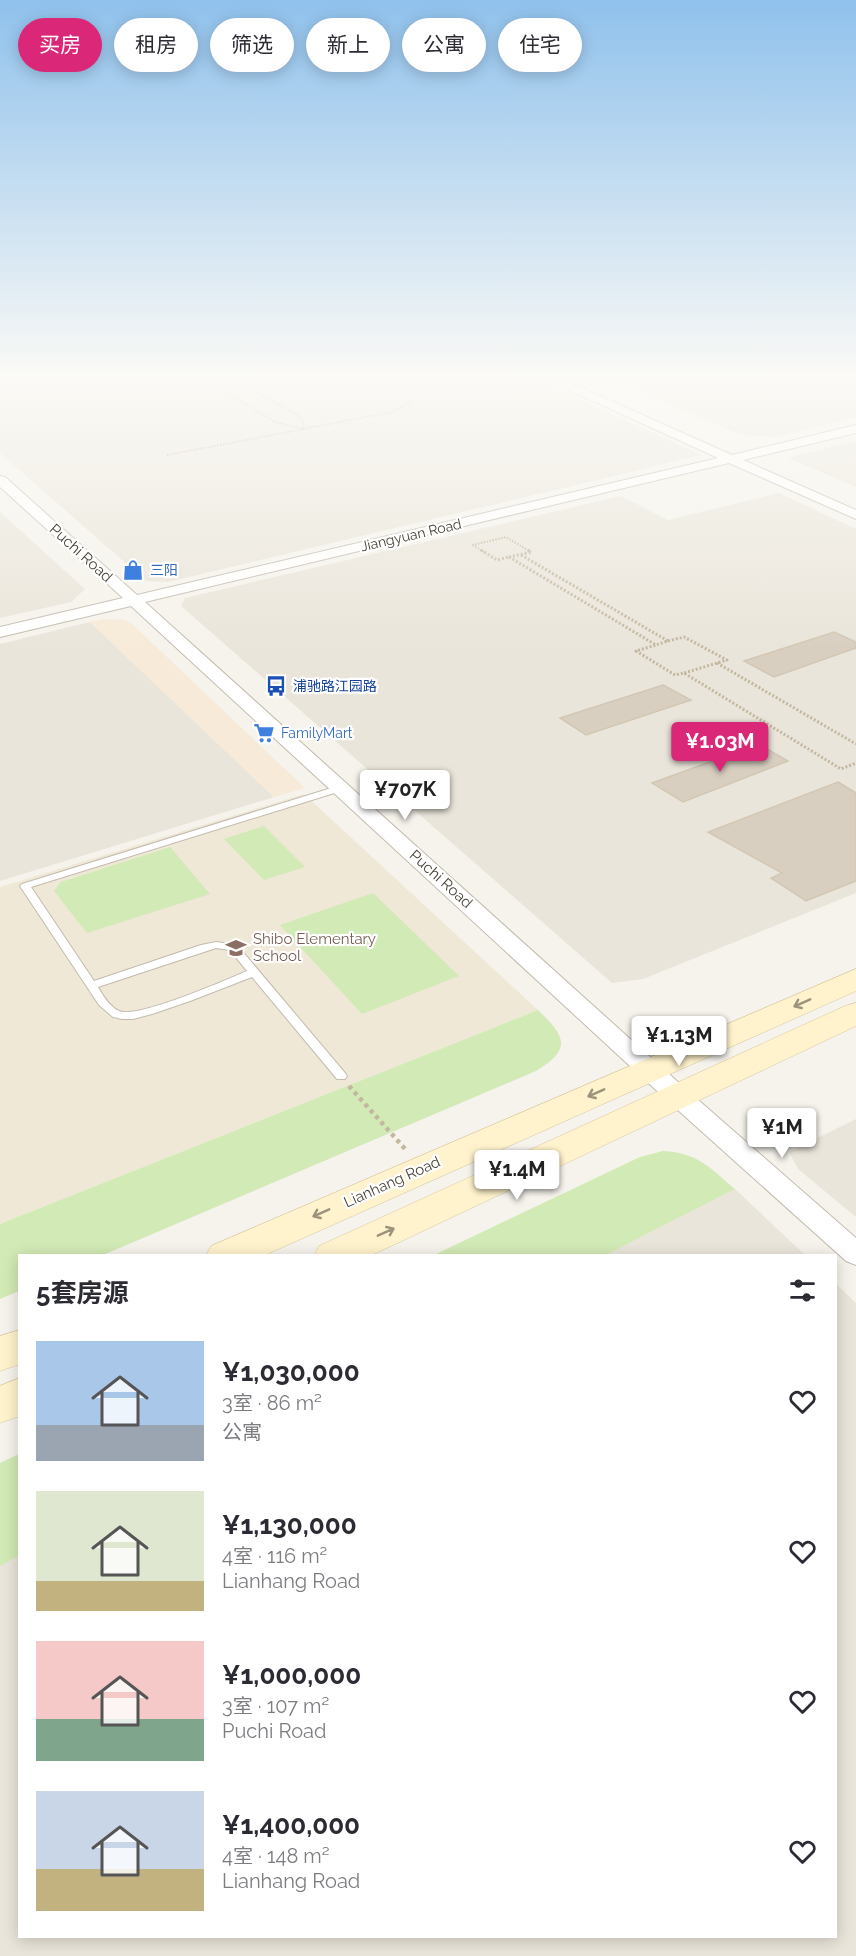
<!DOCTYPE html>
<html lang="zh">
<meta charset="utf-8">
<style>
body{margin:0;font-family:Raleway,"Noto Sans SC",sans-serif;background:#f2f2f3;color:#2b2b33;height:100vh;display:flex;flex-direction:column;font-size:22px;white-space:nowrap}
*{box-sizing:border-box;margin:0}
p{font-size:20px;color:#7c7c81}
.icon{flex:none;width:33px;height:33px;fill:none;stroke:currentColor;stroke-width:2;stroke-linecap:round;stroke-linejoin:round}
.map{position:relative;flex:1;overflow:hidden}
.details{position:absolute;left:18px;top:1254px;width:819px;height:684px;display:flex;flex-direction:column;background:#fff;border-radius:0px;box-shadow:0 3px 15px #0003}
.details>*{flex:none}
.banner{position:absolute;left:18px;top:18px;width:820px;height:54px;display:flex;gap:12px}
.price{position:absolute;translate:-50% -51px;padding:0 14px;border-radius:6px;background:#fff;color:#222;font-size:20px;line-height:39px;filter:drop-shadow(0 2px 3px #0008)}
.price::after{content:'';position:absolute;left:50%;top:36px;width:18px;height:14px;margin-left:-9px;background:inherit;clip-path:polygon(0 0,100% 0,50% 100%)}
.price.selected{background:#db2777;color:#fff}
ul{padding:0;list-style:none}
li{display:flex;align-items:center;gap:18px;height:150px;padding:0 18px}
li span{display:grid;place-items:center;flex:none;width:168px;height:120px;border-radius:0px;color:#555}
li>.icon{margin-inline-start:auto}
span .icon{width:72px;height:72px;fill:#fffc;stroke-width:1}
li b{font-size:26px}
h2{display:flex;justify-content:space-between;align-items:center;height:72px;padding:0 18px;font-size:26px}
.chip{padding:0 21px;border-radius:27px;background:#fff;box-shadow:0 3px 15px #0003;font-size:21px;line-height:54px}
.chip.selected{background:#db2777;color:#fff}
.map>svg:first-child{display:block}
</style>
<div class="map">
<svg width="856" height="1956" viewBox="0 0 856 1956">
<rect width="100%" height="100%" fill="#f6f3ec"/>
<!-- residential -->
<g fill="#eae5da">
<path d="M31,376H528L702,455L168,582L146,581L0,453V380Z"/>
<path d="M605,376H856V417L774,437L741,435Z"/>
<path d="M856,441V487L788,458Z"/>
<path d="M779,493L856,529V893L643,979L612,983L181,606L185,598L621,496L668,520Z"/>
<path d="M0,512L85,589L71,602L0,618Z"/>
<path d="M90,622L274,797L0,881V644Z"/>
<path d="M856,1119V1217L798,1169L789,1152Z"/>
<path d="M735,1189L805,1255H606Z"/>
<path d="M836,1284L856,1303V1956H0V1566L19,1556L20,1936H836Z"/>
</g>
<!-- commercial -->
<path fill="#f7ead8" d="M104,619L125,620L131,623L305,788L274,797L90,622Z"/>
<!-- education -->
<path fill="#efe8d6" d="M304,794L538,1010L0,1224V887Z"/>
<!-- green -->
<g fill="#d2eab5">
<path d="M264,826L305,867L264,880L224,839Z"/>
<path d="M170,847L210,894L87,933L54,891L61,882Z"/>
<path d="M373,893L459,976L362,1014L280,925Z"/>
<path d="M538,1010C565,1036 573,1049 536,1071L103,1255L20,1256L19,1291L0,1299V1224Z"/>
<path d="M663,1151C698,1153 709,1167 735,1189L606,1255H434L640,1157Z"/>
<path d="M19,1454V1556L0,1566V1463Z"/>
</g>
<!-- building -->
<g fill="#d8cfc1" stroke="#d3c7b4" stroke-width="1.5">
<path d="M834,632L856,642V648L774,677L744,661Z"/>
<path d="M663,685L691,700L586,735L560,718Z"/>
<path d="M759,744L788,761L683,802L652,783Z"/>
<path d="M838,782L856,793V881L806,901L771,878L782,873L708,832Z"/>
</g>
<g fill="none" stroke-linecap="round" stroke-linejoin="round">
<!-- lane casing -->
<g stroke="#c2bbae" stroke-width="2">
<path id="lane" d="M341,785L344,786V790L31,887L94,981L201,945L216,942L237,945L345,1073L347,1076L345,1079H337L252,977L190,1001L152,1014L133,1019H122L113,1017L99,1005L20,886L22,884ZM216,948L230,950L247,971C226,980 137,1019 119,1011C110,1007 103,996 98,987Z"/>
</g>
<!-- street casing -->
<g stroke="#c2bbae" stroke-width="2">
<g id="street">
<path d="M0,376H14L0,380Z"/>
<path d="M542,376H555L732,455L856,425V433L743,460L856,510V519L729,463L145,602L688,1091L856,1238V1265L846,1261L670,1103L131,606L0,637V627L123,598L0,487V476L5,477L137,595L718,458L543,378Z"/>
</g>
</g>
<!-- secondary casing -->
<g stroke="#d6c79b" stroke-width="1">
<g id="secondary">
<path d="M856,969V991L263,1256H206L211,1246Z"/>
<path d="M856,1003V1026L370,1256H314L319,1246L845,1006Z"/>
<path d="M20,1330V1364L0,1371V1336Z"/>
<path d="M20,1378V1416L0,1423V1386Z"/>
</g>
</g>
<!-- path-far2 -->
<g stroke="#c4b79f" stroke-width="2" stroke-dasharray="1.5 1.5" stroke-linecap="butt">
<path d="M228,376L301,417L304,429L392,412L415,399"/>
<path d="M167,455L304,429L275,422L199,376"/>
<path d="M484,552L473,545L506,537L531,552"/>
</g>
<!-- path-far1 -->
<g stroke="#c4b79f" stroke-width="3" stroke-dasharray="2 2" stroke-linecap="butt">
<path d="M481,550L497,560L509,557"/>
<path d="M521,555L668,641L656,645"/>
<path d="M509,557L656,645L636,651L675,675L684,673L841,769L856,763"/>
<path d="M509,557L531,552L528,550"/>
<path d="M668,641L684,637L727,660L684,673"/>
<path d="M717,663L856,744"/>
</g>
<!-- path -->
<path stroke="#c4b79f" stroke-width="4.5" stroke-dasharray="4 4" stroke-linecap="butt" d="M349,1086L406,1150"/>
<!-- lane -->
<use href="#lane" fill="#fff" fill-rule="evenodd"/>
<!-- street -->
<use href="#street" fill="#fff" fill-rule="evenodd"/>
<!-- secondary -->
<use href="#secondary" fill="#fff3cd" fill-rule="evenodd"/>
</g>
<!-- one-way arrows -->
<defs><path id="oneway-shaft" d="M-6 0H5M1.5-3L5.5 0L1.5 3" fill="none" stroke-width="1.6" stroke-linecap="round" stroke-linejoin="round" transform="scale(1.5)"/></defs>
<g stroke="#9c937c">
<use href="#oneway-shaft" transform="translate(802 1003) rotate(156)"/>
<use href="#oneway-shaft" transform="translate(596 1093) rotate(156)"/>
<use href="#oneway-shaft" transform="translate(321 1213) rotate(156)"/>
<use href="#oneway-shaft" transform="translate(386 1232) rotate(-24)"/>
</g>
<!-- sky -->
<linearGradient id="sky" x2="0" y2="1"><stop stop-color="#8fc1ec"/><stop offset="0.58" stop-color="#fbfaf6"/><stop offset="1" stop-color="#fbfaf6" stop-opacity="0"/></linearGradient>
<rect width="856" height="649" fill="url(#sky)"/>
<!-- icons -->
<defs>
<g id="shop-bare" transform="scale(1.62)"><path d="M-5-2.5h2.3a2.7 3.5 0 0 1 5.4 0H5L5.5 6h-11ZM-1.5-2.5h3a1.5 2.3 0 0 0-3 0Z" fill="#3f7fe0" stroke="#fff" stroke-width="2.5" paint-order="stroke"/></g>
<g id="bus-bare" transform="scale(1.62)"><path d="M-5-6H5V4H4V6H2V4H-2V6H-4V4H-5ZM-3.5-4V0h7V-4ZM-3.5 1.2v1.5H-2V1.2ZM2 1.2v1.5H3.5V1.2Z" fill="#1a4fb4" stroke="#fff" stroke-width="2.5" paint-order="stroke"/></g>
<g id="supermarket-bare" transform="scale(1.62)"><path d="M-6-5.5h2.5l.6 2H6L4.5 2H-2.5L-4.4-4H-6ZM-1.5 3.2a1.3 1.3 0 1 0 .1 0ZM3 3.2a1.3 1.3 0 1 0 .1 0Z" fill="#3f7fe0" stroke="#fff" stroke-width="2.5" paint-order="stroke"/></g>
<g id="school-bare" transform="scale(1.62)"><path d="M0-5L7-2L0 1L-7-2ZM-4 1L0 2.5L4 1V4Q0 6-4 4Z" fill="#8d6e63" stroke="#fff" stroke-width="2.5" paint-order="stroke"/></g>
</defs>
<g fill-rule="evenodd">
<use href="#shop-bare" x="133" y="570"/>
<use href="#bus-bare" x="276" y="686"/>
<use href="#supermarket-bare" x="264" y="733"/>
<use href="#school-bare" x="236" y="948"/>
</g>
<g text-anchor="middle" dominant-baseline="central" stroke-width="4.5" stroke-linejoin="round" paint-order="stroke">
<!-- far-street labels -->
<g font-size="14" fill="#4b4439" stroke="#fff">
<text transform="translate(411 535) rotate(-13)">Jiangyuan Road</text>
</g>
<!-- far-shop labels -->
<g font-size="14" fill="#366cbe" stroke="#fff" text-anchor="start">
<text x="150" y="570">三阳</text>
<text x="281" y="733">FamilyMart</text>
</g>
<!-- far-transit labels -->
<g font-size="14" fill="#164399" stroke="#fff" text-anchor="start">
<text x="293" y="686">浦驰路江园路</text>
</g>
<!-- street labels -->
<g font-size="15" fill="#4b4439" stroke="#fff">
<text transform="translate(81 553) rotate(42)">Puchi Road</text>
<text transform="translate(441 879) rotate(42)">Puchi Road</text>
<text transform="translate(392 1182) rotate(-24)">Lianhang Road</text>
</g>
<!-- education labels -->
<g font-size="15" fill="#785e54" stroke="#fff" text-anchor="start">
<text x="253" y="939">Shibo Elementary<tspan x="253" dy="17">School</tspan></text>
</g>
</g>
</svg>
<b class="price selected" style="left:720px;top:773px">¥1.03M</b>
<b class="price" style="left:405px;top:821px">¥707K</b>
<b class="price" style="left:679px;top:1067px">¥1.13M</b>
<b class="price" style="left:782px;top:1159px">¥1M</b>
<b class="price" style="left:517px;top:1201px">¥1.4M</b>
<div class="banner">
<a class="chip selected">买房</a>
<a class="chip">租房</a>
<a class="chip">筛选</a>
<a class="chip">新上</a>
<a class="chip">公寓</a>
<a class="chip">住宅</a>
</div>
<section class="details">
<h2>5套房源<svg class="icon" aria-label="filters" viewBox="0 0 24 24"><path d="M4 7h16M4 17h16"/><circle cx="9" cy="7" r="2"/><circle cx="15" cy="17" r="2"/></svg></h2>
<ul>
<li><span style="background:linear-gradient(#a9c7e8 70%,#9aa5b1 0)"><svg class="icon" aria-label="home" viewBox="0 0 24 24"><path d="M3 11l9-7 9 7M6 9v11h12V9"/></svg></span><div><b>¥1,030,000</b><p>3室 · 86 m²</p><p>公寓</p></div><svg class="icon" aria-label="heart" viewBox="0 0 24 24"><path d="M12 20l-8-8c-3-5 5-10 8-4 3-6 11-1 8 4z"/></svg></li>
<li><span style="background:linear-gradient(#dfe7d0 75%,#c2b280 0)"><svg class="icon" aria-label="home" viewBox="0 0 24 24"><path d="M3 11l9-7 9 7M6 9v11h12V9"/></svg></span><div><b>¥1,130,000</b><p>4室 · 116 m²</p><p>Lianhang Road</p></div><svg class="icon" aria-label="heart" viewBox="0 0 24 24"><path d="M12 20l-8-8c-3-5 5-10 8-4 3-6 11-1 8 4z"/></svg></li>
<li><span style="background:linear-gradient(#f6c9c9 65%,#7fa58c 0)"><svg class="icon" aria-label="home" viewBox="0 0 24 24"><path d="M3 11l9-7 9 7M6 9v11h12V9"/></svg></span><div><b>¥1,000,000</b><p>3室 · 107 m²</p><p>Puchi Road</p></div><svg class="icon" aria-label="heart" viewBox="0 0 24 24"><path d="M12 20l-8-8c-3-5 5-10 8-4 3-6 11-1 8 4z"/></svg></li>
<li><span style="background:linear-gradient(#c9d6e8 65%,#c2b280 0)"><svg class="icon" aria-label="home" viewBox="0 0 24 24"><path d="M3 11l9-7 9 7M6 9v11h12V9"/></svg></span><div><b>¥1,400,000</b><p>4室 · 148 m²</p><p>Lianhang Road</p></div><svg class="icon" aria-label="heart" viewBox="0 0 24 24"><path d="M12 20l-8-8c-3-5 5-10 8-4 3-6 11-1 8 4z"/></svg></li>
</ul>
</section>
</div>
